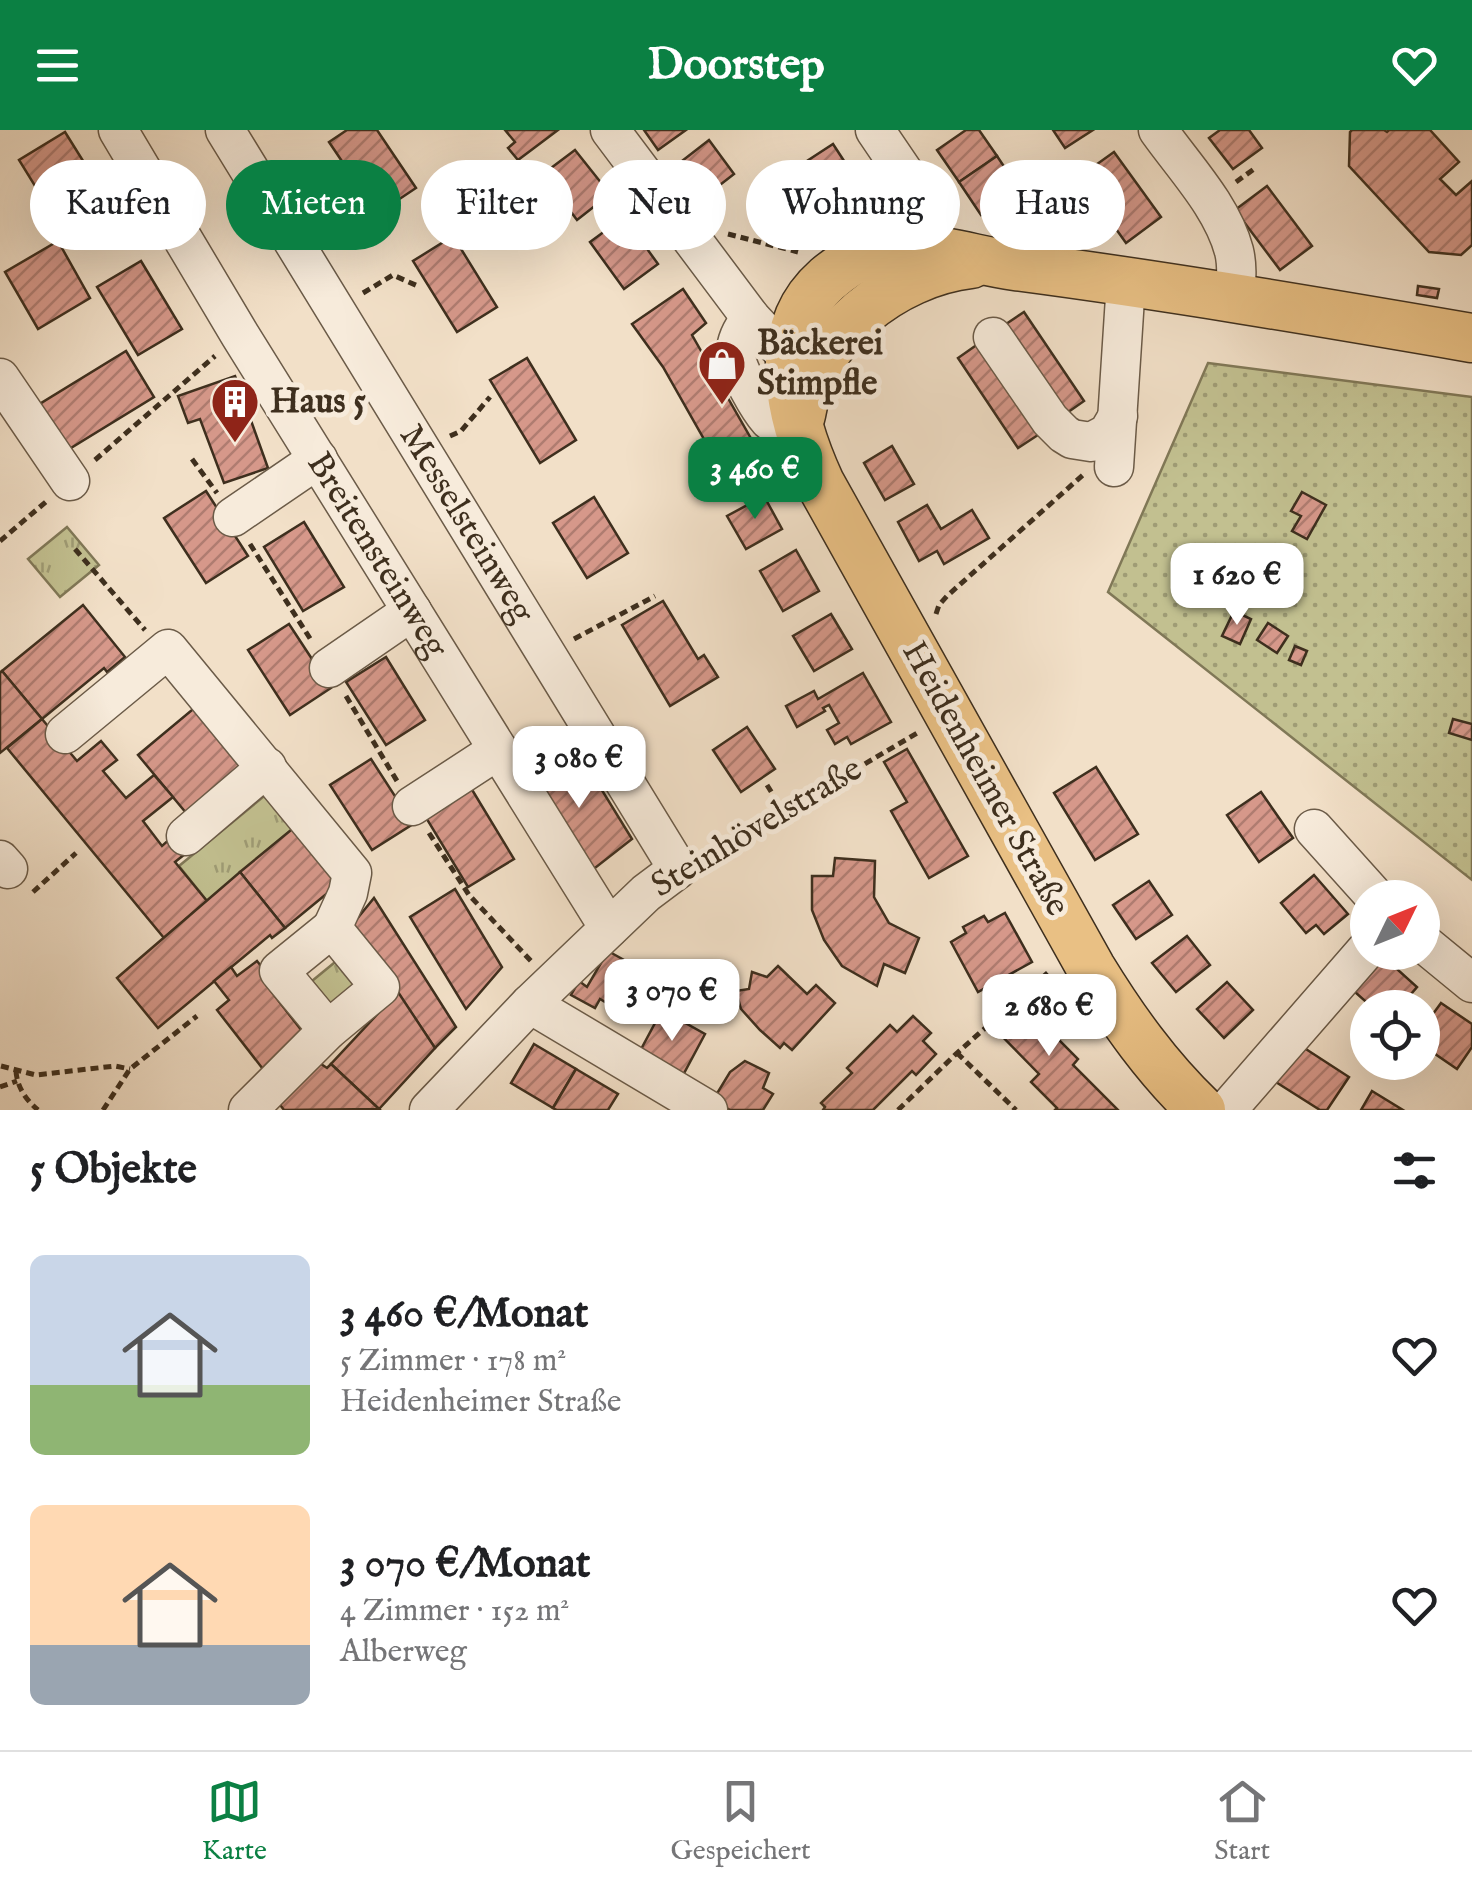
<!DOCTYPE html>
<html lang="de">
<meta charset="utf-8">
<style>
body{margin:0;font-family:"IM FELL English",serif;background:#f6f6f6;color:#202124;height:100vh;display:flex;flex-direction:column;font-size:38px;white-space:nowrap}
*{box-sizing:border-box;margin:0}
p{font-size:32px;color:#757577}
.icon{flex:none;width:55px;height:55px;fill:none;stroke:currentColor;stroke-width:2;stroke-linecap:round;stroke-linejoin:round}
.map{position:relative;height:980px;overflow:hidden}
.drawer{display:flex;flex-direction:column;background:#fff;flex:1}
.drawer>*{flex:none}
.hud{position:absolute;left:30px;top:30px;width:1412px;height:90px;display:flex;gap:20px}
.needle{width:65px;rotate:47deg}
.fabs{position:absolute;left:1350px;top:750px;display:grid;gap:20px}
.fabs a{display:grid;place-items:center;width:90px;height:90px;border-radius:50%;background:#fff;box-shadow:0 10px 40px #0002;font-size:50px}
.price{position:absolute;translate:-50% -85px;padding:0 22px;border-radius:20px;background:#fff;color:#222;font-size:32px;line-height:65px;filter:drop-shadow(0 2px 5px #0008)}
.price::after{content:'';position:absolute;left:50%;top:60px;width:30px;height:22px;margin-left:-15px;background:inherit;clip-path:polygon(0 0,100% 0,50% 100%)}
.price.active{background:#0b8043;color:#fff}
ul{padding:0;list-style:none}
li{display:flex;align-items:center;gap:30px;height:250px;padding:0 30px}
li span{display:grid;place-items:center;flex:none;width:280px;height:200px;border-radius:15px;color:#555}
li>.icon{margin-inline-start:auto}
span .icon{width:120px;height:120px;fill:#fffc;stroke-width:1}
li b{font-size:42px}
h2{display:flex;justify-content:space-between;align-items:center;height:120px;padding:0 30px;font-size:42px}
.chip{padding:0 35px;border-radius:45px;background:#fff;box-shadow:0 10px 40px #0002;font-size:35px;line-height:90px}
.chip.active{background:#0b8043;color:#fff}
header{display:flex;justify-content:space-between;align-items:center;height:130px;padding:0 30px;background:#0b8043;color:#fff;font-size:45px;font-weight:800}
.dock{display:flex;justify-content:space-around;align-items:center;height:140px;border-top:2px solid #e0e0e0;background:#fff;font-size:28px;color:#757577}
.dock a{display:grid;justify-items:center;gap:5px}
.dock .active{color:#0b8043}
.map>svg:first-child{display:block}
</style>
<header><svg class="icon" aria-label="menu" viewBox="0 0 24 24"><path d="M4 6h16M4 12h16M4 18h16"/></svg>Doorstep<svg class="icon" aria-label="heart" viewBox="0 0 24 24"><path d="M12 20l-8-8c-3-5 5-10 8-4 3-6 11-1 8 4z"/></svg></header>
<div class="map">
<svg width="1472" height="980" viewBox="0 0 1472 980">
<defs>
<pattern id="grass-tufts" width="24" height="20" patternUnits="userSpaceOnUse" patternTransform="scale(2.5)"><rect width="24" height="20" fill="#c2c090"/><path d="M3 7l-1-3M5 7V3M7 7l1-3M15 17l-1-3M17 17v-4M19 17l1-3" fill="none" stroke="#9f9c75"/></pattern>
<pattern id="garden-dots" width="8" height="8" patternUnits="userSpaceOnUse" patternTransform="scale(2.5)"><rect width="8" height="8" fill="#c2c090"/><path d="M2 2h.1M6 6h.1" fill="none" stroke="#9f9c75" stroke-width="1.8" stroke-linecap="round"/></pattern>
<pattern id="building-hatch" width="6" height="6" patternUnits="userSpaceOnUse" patternTransform="scale(2.5)"><rect width="6" height="6" fill="#d6988a"/><path d="M-1 1l2-2M0 6l6-6M5 7l2-2" fill="none" stroke="#af7c70"/></pattern>
</defs>
<rect width="100%" height="100%" fill="#f2e0c8"/>
<filter id="stains"><feTurbulence type="fractalNoise" baseFrequency=".002" numOctaves="4"/><feColorMatrix values="0 0 0 0 .2 0 0 0 0 .09 0 0 0 0 .02 0 0 0 .5 -.17"/></filter>
<radialGradient id="worn" r=".72"><stop offset=".6" stop-color="#630" stop-opacity="0"/><stop offset="1" stop-color="#630" stop-opacity=".3"/></radialGradient>
<!-- grass -->
<g fill="url(#grass-tufts)" stroke="#807857" stroke-width="2.5">
<path d="M67,397L99,435L60,467L28,429Z"/>
<path d="M274,658L302,691L207,771L179,736Z"/>
<path d="M340,828L361,853L333,877L312,851Z"/>
</g>
<!-- garden -->
<path fill="url(#garden-dots)" stroke="#807857" stroke-width="2.5" d="M1208,233L1472,267V750L1108,462Z"/>
<!-- building -->
<g fill="url(#building-hatch)" stroke="#3e2f1e" stroke-width="2.5">
<path d="M347,0H377L416,58L371,88L352,59L358,55L329,12Z"/>
<path d="M505,0H558L518,30L508,18L515,12Z"/>
<path d="M644,0H686L658,20Z"/>
<path d="M966,0H979L997,26L959,52L937,20Z"/>
<path d="M1053,0H1093L1065,18Z"/>
<path d="M1220,0H1249L1262,18L1233,39L1209,8Z"/>
<path d="M1352,0H1384L1387,2L1389,0H1430L1459,32L1440,49L1456,65L1472,51V115L1461,125L1429,122L1349,36L1350,2Z"/>
<path d="M65,2L115,82L69,111L19,30Z"/>
<path d="M709,10L734,44L698,72L673,38Z"/>
<path d="M833,14L861,57L799,98L770,55Z"/>
<path d="M575,20L610,64L577,90L565,74L570,71L547,41Z"/>
<path d="M1114,22L1161,87L1126,113L1079,47Z"/>
<path d="M997,26L1019,59L981,85L959,52Z"/>
<path d="M1267,56L1312,116L1280,140L1235,80Z"/>
<path d="M624,87L658,134L624,159L590,112Z"/>
<path d="M453,106L497,177L457,202L413,131Z"/>
<path d="M58,111L90,168L38,199L5,142Z"/>
<path d="M141,131L182,199L138,225L97,157Z"/>
<path d="M1418,156L1439,159L1437,168L1417,165Z"/>
<path d="M683,159L706,193L692,205L765,333L733,351L717,323L713,325L663,237L632,194Z"/>
<path d="M1024,182L1084,271L1064,285L1003,196Z"/>
<path d="M978,214L1038,305L1018,318L958,228Z"/>
<path d="M126,221L154,267L66,321L38,275Z"/>
<path d="M527,228L576,310L540,333L490,250Z"/>
<path d="M235,246L268,338L224,353L200,289L188,293L178,266Z"/>
<path d="M892,316L914,354L885,370L864,333Z"/>
<path d="M206,361L248,426L206,453L164,388Z"/>
<path d="M1302,362L1326,375L1307,409L1292,401L1301,386L1291,381Z"/>
<path d="M764,366L782,399L746,419L727,386Z"/>
<path d="M594,367L628,423L587,448L553,393Z"/>
<path d="M927,375L941,399L972,380L989,408L944,434L937,421L919,431L898,392Z"/>
<path d="M304,392L344,457L303,481L264,417Z"/>
<path d="M796,420L819,461L783,481L760,441Z"/>
<path d="M663,471L698,529L704,525L718,547L670,576L622,495Z"/>
<path d="M83,475L125,527L107,542L104,538L42,589L2,541Z"/>
<path d="M1234,481L1251,489L1240,514L1222,506Z"/>
<path d="M831,484L852,519L814,541L793,506Z"/>
<path d="M1268,493L1288,506L1277,523L1257,510Z"/>
<path d="M289,494L331,558L290,585L248,520Z"/>
<path d="M1295,516L1307,521L1301,535L1289,530Z"/>
<path d="M386,527L425,590L386,615L346,552Z"/>
<path d="M2,541L42,589L0,623V543Z"/>
<path d="M863,543L891,592L851,614L847,607L835,614L827,600L839,593L829,575L823,578L825,581L797,597L786,576L814,561L818,569Z"/>
<path d="M198,575L247,634L187,684L138,625Z"/>
<path d="M42,589L77,631L101,611L117,630L103,641L126,668L154,645L173,667L143,691L162,716L172,707L185,724L175,732L207,771L164,808L7,618Z"/>
<path d="M1453,589L1472,594V610L1449,603Z"/>
<path d="M747,597L775,639L741,662L713,620Z"/>
<path d="M576,618L632,709L586,745L525,652Z"/>
<path d="M907,619L968,726L929,748L891,681L907,672L884,632Z"/>
<path d="M371,629L413,694L372,720L330,655Z"/>
<path d="M1096,637L1138,704L1095,730L1054,663Z"/>
<path d="M471,658L514,729L468,757L425,686Z"/>
<path d="M1261,662L1293,708L1259,732L1227,685Z"/>
<path d="M302,691L347,747L285,798L240,742Z"/>
<path d="M835,728L875,731L874,767L889,793L919,808L905,843L884,834L877,856L842,836L824,810L812,780V746H833Z"/>
<path d="M240,742L285,798L272,808L270,805L158,898L117,848Z"/>
<path d="M1314,745L1348,784L1324,804L1316,795L1306,803L1281,773Z"/>
<path d="M1149,751L1172,785L1136,809L1113,775Z"/>
<path d="M455,759L502,837L466,879L410,787Z"/>
<path d="M374,768L456,897L435,918L352,795Z"/>
<path d="M1005,783L1032,832L978,862L951,812L966,803L963,797L984,786L988,792Z"/>
<path d="M1187,806L1210,835L1176,862L1152,833Z"/>
<path d="M608,821L649,844L625,884L600,869L595,878L571,865L579,851L587,857Z"/>
<path d="M1378,822L1417,857L1399,878H1373L1347,855Z"/>
<path d="M257,831L273,851L267,856L309,910L266,943L217,880L229,870L214,851L231,837L237,846Z"/>
<path d="M778,836L807,864L816,855L835,873L792,920L784,913L780,918L760,900L741,879L736,861L749,859L752,842L767,847Z"/>
<path d="M1227,852L1253,880L1224,908L1197,879Z"/>
<path d="M398,862L435,918L379,979L331,934Z"/>
<path d="M1025,865L1058,898L1053,904L1078,929L1073,935L1118,980H1055L1057,978L1031,952L1039,944L993,897Z"/>
<path d="M1441,873L1472,894V917L1457,939L1422,915V899Z"/>
<path d="M662,880L705,904L682,947L639,923Z"/>
<path d="M913,886L931,903L923,911L936,924L916,945L912,941L873,980H823L825,977L821,973L852,943L847,938L890,895L897,902Z"/>
<path d="M1295,912L1349,947L1327,980H1320L1271,949Z"/>
<path d="M534,914L576,939L553,978L511,953Z"/>
<path d="M315,930L327,938L331,934L379,979L284,980L274,967Z"/>
<path d="M745,931L769,943L763,958L773,964L763,980H730L713,970L730,942Z"/>
<path d="M576,939L618,964L608,980H557L553,978Z"/>
<path d="M1372,961L1403,980H1361Z"/>
</g>
<g fill="none" stroke-linecap="round" stroke-linejoin="round">
<!-- minor casing -->
<g stroke="#6b5b48" stroke-width="41">
<g id="minor">
<path id="s1" d="M118,0L240,205L609,798"/>
<path id="s2" d="M225,0L678,739L646,763L530,874L429,980"/>
<path d="M610,0L751,188L789,228L807,239"/>
<path d="M875,0L913,56L921,76L928,143"/>
<path d="M1158,0C1185,38 1222,76 1234,121C1238,137 1236,153 1235,169"/>
<path d="M751,188C742,199 735,211 736,225C736,239 759,279 769,290C777,297 789,299 799,298"/>
<path d="M993,207L1050,290L1064,304L1072,309L1091,312L1108,303L1118,286"/>
<path d="M0,248L70,351"/>
<path d="M1114,337L1126,152"/>
<path d="M233,387L318,329"/>
<path d="M329,538L412,481"/>
<path d="M65,604L168,519L352,743L348,763L332,798L380,857L328,900L248,980"/>
<path d="M412,676L498,620"/>
<path d="M1314,699L1376,768"/>
<path d="M186,706L267,637"/>
<path d="M0,730L8,739"/>
<path d="M1422,812L1472,853"/>
<path d="M530,874L708,980"/>
<path d="M328,900L279,841L332,798"/>
<path d="M1227,980L1368,818"/>
</g>
</g>
<!-- major casing -->
<g stroke="#3e2f1e" stroke-width="51">
<g id="major">
<path d="M801,285C813,206 893,143 971,134"/>
<path d="M1201,980C1157,938 1123,890 1091,838L820,353C791,290 767,202 827,149C839,139 851,130 865,125C915,108 965,129 1015,136C1168,156 1320,182 1472,208"/>
</g>
</g>
<!-- path -->
<g stroke="#3e2f1e" stroke-width="5" stroke-dasharray="8 5" stroke-linecap="butt">
<path d="M1236,52L1254,39"/>
<path d="M728,104L798,122"/>
<path d="M363,163L393,145L420,157"/>
<path d="M450,306L461,301L490,267"/>
<path d="M192,329L217,363"/>
<path d="M95,330L215,226"/>
<path d="M0,411L48,370"/>
<path d="M250,414L311,510"/>
<path d="M75,419L145,500"/>
<path d="M936,484L939,475L947,466L1084,344"/>
<path d="M574,509L655,466"/>
<path d="M346,566L397,651"/>
<path d="M767,655L783,681"/>
<path d="M429,703L469,765L531,831"/>
<path d="M708,726L919,602"/>
<path d="M33,762L76,723"/>
<path d="M957,923L1016,980"/>
<path d="M1,936L36,945L115,936L130,939"/>
<path d="M16,941C17,957 26,970 38,980"/>
<path d="M0,957L17,951"/>
<path d="M103,980L130,939L197,886"/>
<path d="M898,980L957,923L1051,840"/>
</g>
<!-- minor -->
<use href="#minor" stroke="#f7ebdb" stroke-width="38"/>
<!-- major -->
<use href="#major" stroke="#e9c084" stroke-width="48"/>
</g>
<!-- icons -->
<defs>
<g id="shop-pin" transform="scale(2.5)"><path d="M0 17L-7.5 6A9.5 9.5 0 1 1 7.5 6Z" fill="#8f2418" stroke="#f7ebdb"/><path d="M-5-2.5h2.3a2.7 3.5 0 0 1 5.4 0H5L5.5 6h-11ZM-1.5-2.5h3a1.5 2.3 0 0 0-3 0Z" fill="#fff"/></g>
<g id="building-pin" transform="scale(2.5)"><path d="M0 17L-7.5 6A9.5 9.5 0 1 1 7.5 6Z" fill="#8f2418" stroke="#f7ebdb"/><path d="M-4-6H4V6H1V3H-1V6H-4ZM-2.5-4.3h1.7v1.8h-1.7ZM.8-4.3h1.7v1.8H.8ZM-2.5-1h1.7V.8h-1.7ZM.8-1h1.7V.8H.8Z" fill="#fff"/></g>
</defs>
<g fill-rule="evenodd">
<use href="#shop-pin" x="722" y="234"/>
<use href="#building-pin" x="235" y="272"/>
</g>
<g text-anchor="middle" dominant-baseline="central" stroke-width="10" stroke-linejoin="round" paint-order="stroke">
<!-- poi labels -->
<g font-size="35" font-weight="bold" fill="#3e2f1e" stroke="#f7ebdb" text-anchor="start">
<text x="757" y="214">Bäckerei<tspan x="757" dy="40">Stimpfle</tspan></text>
<text x="270" y="272">Haus 5</text>
</g>
<!-- street labels -->
<g font-size="35" fill="#3e2f1e" stroke="#f7ebdb">
<text stroke="none"><textPath href="#s2" startOffset="462">Messelsteinweg</textPath></text>
<text stroke="none"><textPath href="#s1" startOffset="498">Breitensteinweg</textPath></text>
<text transform="translate(985 649) rotate(61)">Heidenheimer Straße</text>
<text transform="translate(757 698) rotate(-31)">Steinhövelstraße</text>
</g>
</g>
<rect width="100%" height="100%" filter="url(#stains)"/>
<rect width="100%" height="100%" fill="url(#worn)"/>
</svg>
<div class="fabs">
<a><svg class="needle" viewBox="-14 -14 28 28"><path d="M0-13l5 13h-10z" fill="#e53935"/><path d="M0 13l5-13h-10z" fill="#757577"/></svg></a>
<a><svg class="icon" aria-label="locate" viewBox="0 0 24 24"><circle cx="12" cy="12" r="6"/><path d="M12 2v4M12 18v4M2 12h4M18 12h4"/></svg></a>
</div>
<b class="price active" style="left:755px;top:392px">3 460 €</b>
<b class="price" style="left:1237px;top:498px">1 620 €</b>
<b class="price" style="left:579px;top:681px">3 080 €</b>
<b class="price" style="left:672px;top:914px">3 070 €</b>
<b class="price" style="left:1049px;top:929px">2 680 €</b>
<div class="hud">
<a class="chip">Kaufen</a>
<a class="chip active">Mieten</a>
<a class="chip">Filter</a>
<a class="chip">Neu</a>
<a class="chip">Wohnung</a>
<a class="chip">Haus</a>
</div>
</div>
<section class="drawer">
<h2>5 Objekte<svg class="icon" aria-label="filters" viewBox="0 0 24 24"><path d="M4 7h16M4 17h16"/><circle cx="9" cy="7" r="2"/><circle cx="15" cy="17" r="2"/></svg></h2>
<ul>
<li><span style="background:linear-gradient(#c9d6e8 65%,#8fb573 0)"><svg class="icon" aria-label="home" viewBox="0 0 24 24"><path d="M3 11l9-7 9 7M6 9v11h12V9"/></svg></span><div><b>3 460 €/Monat</b><p>5 Zimmer · 178 m²</p><p>Heidenheimer Straße</p></div><svg class="icon" aria-label="heart" viewBox="0 0 24 24"><path d="M12 20l-8-8c-3-5 5-10 8-4 3-6 11-1 8 4z"/></svg></li>
<li><span style="background:linear-gradient(#ffd9b3 70%,#9aa5b1 0)"><svg class="icon" aria-label="home" viewBox="0 0 24 24"><path d="M3 11l9-7 9 7M6 9v11h12V9"/></svg></span><div><b>3 070 €/Monat</b><p>4 Zimmer · 152 m²</p><p>Alberweg</p></div><svg class="icon" aria-label="heart" viewBox="0 0 24 24"><path d="M12 20l-8-8c-3-5 5-10 8-4 3-6 11-1 8 4z"/></svg></li>
</ul>
</section>
<nav class="dock">
<a class="active"><svg class="icon" aria-label="map" viewBox="0 0 24 24"><path d="M3 6l6-2 6 2 6-2v14l-6 2-6-2-6 2zM9 4v14M15 6v14"/></svg>Karte</a>
<a><svg class="icon" aria-label="saved" viewBox="0 0 24 24"><path d="M7 4h10v16l-5-4-5 4z"/></svg>Gespeichert</a>
<a><svg class="icon" aria-label="home" viewBox="0 0 24 24"><path d="M3 11l9-7 9 7M6 9v11h12V9"/></svg>Start</a>
</nav>
